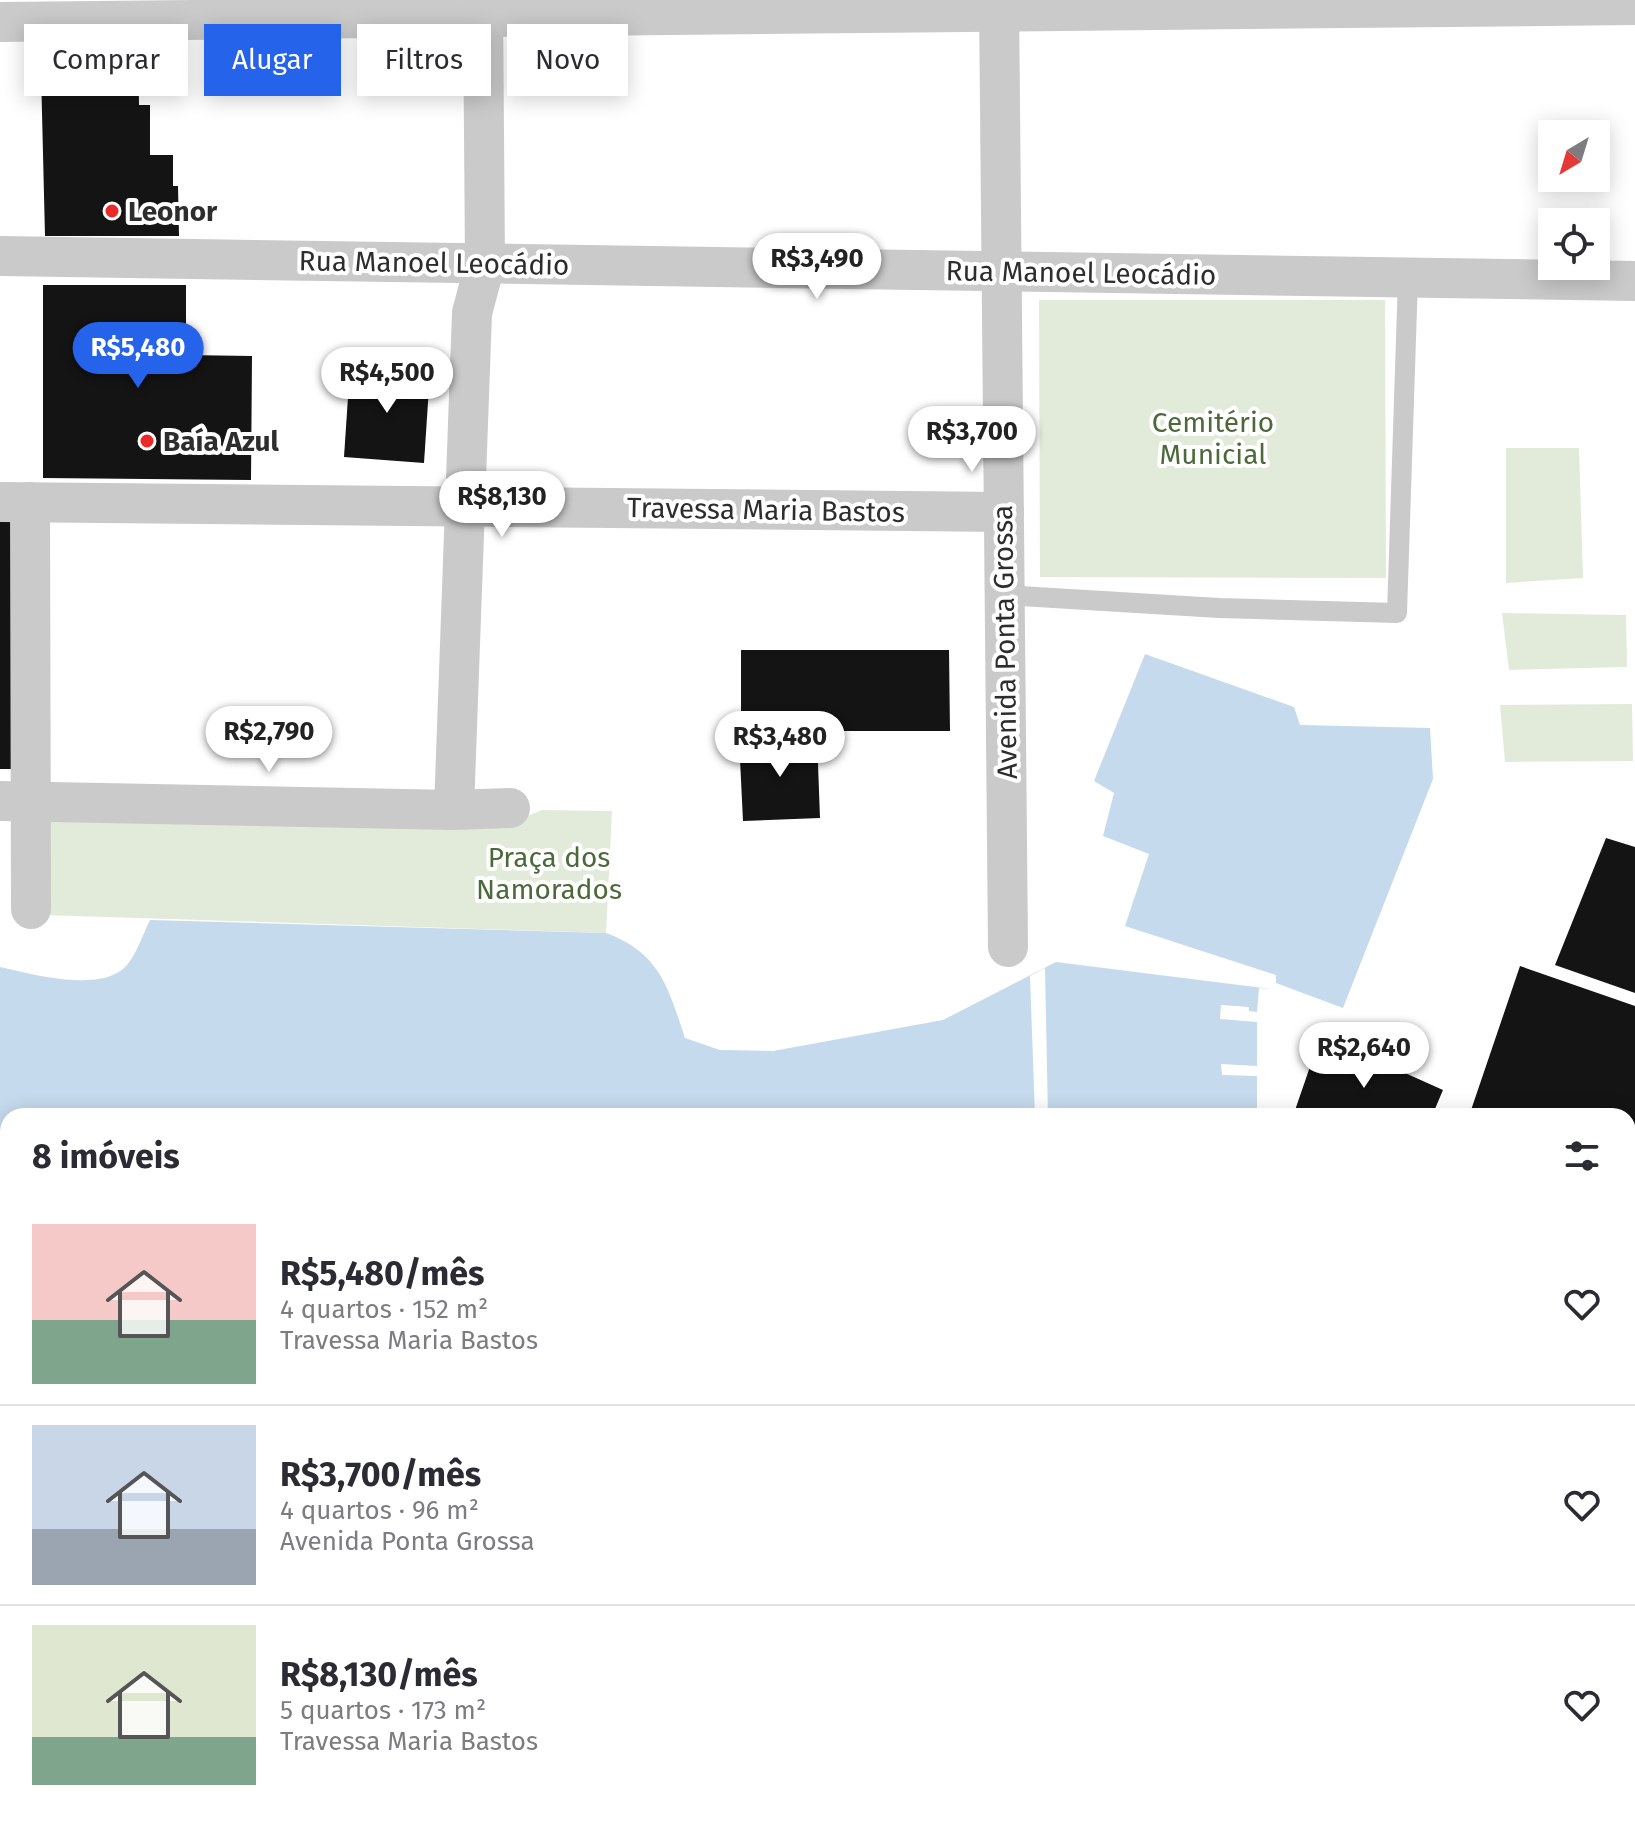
<!DOCTYPE html>
<html lang="pt">
<meta charset="utf-8">
<style>
body{margin:0;font-family:"Fira Sans",sans-serif;background:#f2f2f3;color:#2b2b33;height:100vh;display:flex;flex-direction:column;font-size:30px;white-space:nowrap}
*{box-sizing:border-box;margin:0}
p{font-size:26px;color:#7c7c81}
.icon{flex:none;width:44px;height:44px;fill:none;stroke:currentColor;stroke-width:2;stroke-linecap:round;stroke-linejoin:round}
.map{position:relative;flex:1;overflow:hidden}
.side{position:absolute;left:0px;top:1108px;width:1636px;height:714px;display:flex;flex-direction:column;background:#fff;border-radius:24px 24px 0 0;box-shadow:0 4px 20px #0003}
.side>*{flex:none}
.hud{position:absolute;left:24px;top:24px;width:800px;height:72px;display:flex;gap:16px}
.needle{width:52px;rotate:218deg}
.controls{position:absolute;left:1538px;top:120px;display:grid;gap:16px}
.controls a{display:grid;place-items:center;width:72px;height:72px;border-radius:0px;background:#fff;box-shadow:0 4px 20px #0003;font-size:40px}
.price{position:absolute;translate:-50% -68px;padding:0 18px;border-radius:28px;background:#fff;color:#222;font-size:26px;line-height:52px;filter:drop-shadow(0 2px 4px #0008)}
.price::after{content:'';position:absolute;left:50%;top:48px;width:24px;height:18px;margin-left:-12px;background:inherit;clip-path:polygon(0 0,100% 0,50% 100%)}
.price.on{background:#2563eb;color:#fff}
ul{padding:0;list-style:none}
li{display:flex;align-items:center;gap:24px;height:200px;padding:0 32px}
li+li{border-top:2px solid #e1e1e2}
li span{display:grid;place-items:center;flex:none;width:224px;height:160px;border-radius:0px;color:#555}
li>.icon{margin-inline-start:auto}
span .icon{width:96px;height:96px;fill:#fffc;stroke-width:1}
li b{font-size:34px}
h2{display:flex;justify-content:space-between;align-items:center;height:96px;padding:0 32px;font-size:34px}
.pill{padding:0 28px;border-radius:0px;background:#fff;box-shadow:0 4px 20px #0003;font-size:28px;line-height:72px}
.pill.on{background:#2563eb;color:#fff}
.map>svg:first-child{display:block}
</style>
<div class="map">
<svg width="1635" height="1821" viewBox="0 0 1635 1821">
<rect width="100%" height="100%" fill="#fff"/>
<!-- green -->
<g fill="#e2ebda">
<path d="M1039,300H1385L1386,578L1040,577Z"/>
<path d="M1579,448L1583,578L1506,583V448Z"/>
<path d="M1502,613L1626,615L1627,667L1509,670Z"/>
<path d="M1632,704L1633,761L1505,762L1500,705Z"/>
<path d="M542,810L612,811L606,933L43,915L47,821H515Z"/>
</g>
<!-- water -->
<g fill="#c5daec">
<path d="M1145,654L1294,707L1300,725L1430,728L1433,779L1343,1008L1276,983V975L1125,926L1149,854L1103,836L1114,793L1094,781Z"/>
<path d="M150,920L606,933C660,953 668,987 685,1038L720,1050L773,1051L943,1020L1056,962L1271,989V1116H8V1814H1628V1327L1635,1328V1821H0V967C32,974 102,994 127,965C137,953 143,934 150,920Z"/>
</g>
<!-- pier -->
<g fill="#fff">
<path d="M1045,968L1048,1116H1035L1030,976Z"/>
<path d="M1259,988L1271,989V1116H1257V1076L1222,1075L1221,1064L1257,1066V1022L1220,1019L1221,1005L1249,1007V1011L1257,1012Z"/>
</g>
<!-- building -->
<g fill="#141414">
<path d="M138,29L139,105H150V155H173V186H178L179,236H45L40,31Z"/>
<path d="M43,285H186V355L252,356L251,480L43,478Z"/>
<path d="M350,367L430,372L424,463L344,457Z"/>
<path d="M0,521H13L12,769H0Z"/>
<path d="M741,650H949L950,731H741Z"/>
<path d="M817,737L820,818L743,821L739,739Z"/>
<path d="M1606,838L1635,847V993L1555,965Z"/>
<path d="M1520,966L1635,1006V1185L1628,1183V1116H1469Z"/>
<path d="M1347,1047L1443,1090L1432,1116H1293L1313,1058L1342,1064Z"/>
</g>
<g fill="none" stroke-linecap="round" stroke-linejoin="round">
<!-- lane -->
<path stroke="#cacaca" stroke-width="20" d="M1005,595L1219,608L1397,613L1408,278"/>
<!-- street -->
<g stroke="#cacaca" stroke-width="40">
<path d="M999,0L1008,947"/>
<path d="M0,22L1635,5"/>
<path d="M0,256L1635,281"/>
<path d="M0,502L1004,512"/>
<path d="M30,502L31,909"/>
<path d="M0,801L454,810L510,808"/>
<path d="M454,810L472,313L485,264L483,0"/>
</g>
</g>
<!-- markers -->
<g fill="#e92a29" stroke="#fff" stroke-width="3">
<circle cx="112" cy="211" r="8"/>
<circle cx="147" cy="441" r="8"/>
</g>
<g text-anchor="middle" dominant-baseline="central" stroke-width="8" stroke-linejoin="round" paint-order="stroke">
<!-- poi labels -->
<g font-size="28" font-weight="bold" fill="#2d2d2d" stroke="#fff" text-anchor="start">
<text x="128" y="211">Leonor</text>
<text x="163" y="441">Baía Azul</text>
</g>
<!-- street labels -->
<g font-size="28" fill="#2d2d2d" stroke="#fff">
<text transform="translate(434 263) rotate(1)">Rua Manoel Leocádio</text>
<text transform="translate(1081 273) rotate(1)">Rua Manoel Leocádio</text>
<text transform="translate(766 510) rotate(1)">Travessa Maria Bastos</text>
<text transform="translate(1005 642) rotate(-91)">Avenida Ponta Grossa</text>
</g>
<!-- park labels -->
<g font-size="28" fill="#4c6939" stroke="#fff">
<text x="1213" y="422">Cemitério<tspan x="1213" dy="32">Municial</tspan></text>
<text x="549" y="857">Praça dos<tspan x="549" dy="32">Namorados</tspan></text>
</g>
</g>
</svg>
<div class="controls">
<a><svg class="needle" viewBox="-14 -14 28 28"><path d="M0-13l5 13h-10z" fill="#e53935"/><path d="M0 13l5-13h-10z" fill="#7c7c81"/></svg></a>
<a><svg class="icon" aria-label="locate" viewBox="0 0 24 24"><circle cx="12" cy="12" r="6"/><path d="M12 2v4M12 18v4M2 12h4M18 12h4"/></svg></a>
</div>
<b class="price" style="left:817px;top:301px">R$3,490</b>
<b class="price on" style="left:138px;top:390px">R$5,480</b>
<b class="price" style="left:387px;top:415px">R$4,500</b>
<b class="price" style="left:972px;top:474px">R$3,700</b>
<b class="price" style="left:502px;top:539px">R$8,130</b>
<b class="price" style="left:269px;top:774px">R$2,790</b>
<b class="price" style="left:780px;top:779px">R$3,480</b>
<b class="price" style="left:1364px;top:1090px">R$2,640</b>
<div class="hud">
<a class="pill">Comprar</a>
<a class="pill on">Alugar</a>
<a class="pill">Filtros</a>
<a class="pill">Novo</a>
</div>
<section class="side">
<h2>8 imóveis<svg class="icon" aria-label="filters" viewBox="0 0 24 24"><path d="M4 7h16M4 17h16"/><circle cx="9" cy="7" r="2"/><circle cx="15" cy="17" r="2"/></svg></h2>
<ul>
<li><span style="background:linear-gradient(#f6c9c9 60%,#7fa58c 0)"><svg class="icon" aria-label="home" viewBox="0 0 24 24"><path d="M3 11l9-7 9 7M6 9v11h12V9"/></svg></span><div><b>R$5,480/mês</b><p>4 quartos · 152 m²</p><p>Travessa Maria Bastos</p></div><svg class="icon" aria-label="heart" viewBox="0 0 24 24"><path d="M12 20l-8-8c-3-5 5-10 8-4 3-6 11-1 8 4z"/></svg></li>
<li><span style="background:linear-gradient(#c9d6e8 65%,#9aa5b1 0)"><svg class="icon" aria-label="home" viewBox="0 0 24 24"><path d="M3 11l9-7 9 7M6 9v11h12V9"/></svg></span><div><b>R$3,700/mês</b><p>4 quartos · 96 m²</p><p>Avenida Ponta Grossa</p></div><svg class="icon" aria-label="heart" viewBox="0 0 24 24"><path d="M12 20l-8-8c-3-5 5-10 8-4 3-6 11-1 8 4z"/></svg></li>
<li><span style="background:linear-gradient(#dfe7d0 70%,#7fa58c 0)"><svg class="icon" aria-label="home" viewBox="0 0 24 24"><path d="M3 11l9-7 9 7M6 9v11h12V9"/></svg></span><div><b>R$8,130/mês</b><p>5 quartos · 173 m²</p><p>Travessa Maria Bastos</p></div><svg class="icon" aria-label="heart" viewBox="0 0 24 24"><path d="M12 20l-8-8c-3-5 5-10 8-4 3-6 11-1 8 4z"/></svg></li>
</ul>
</section>
</div>
